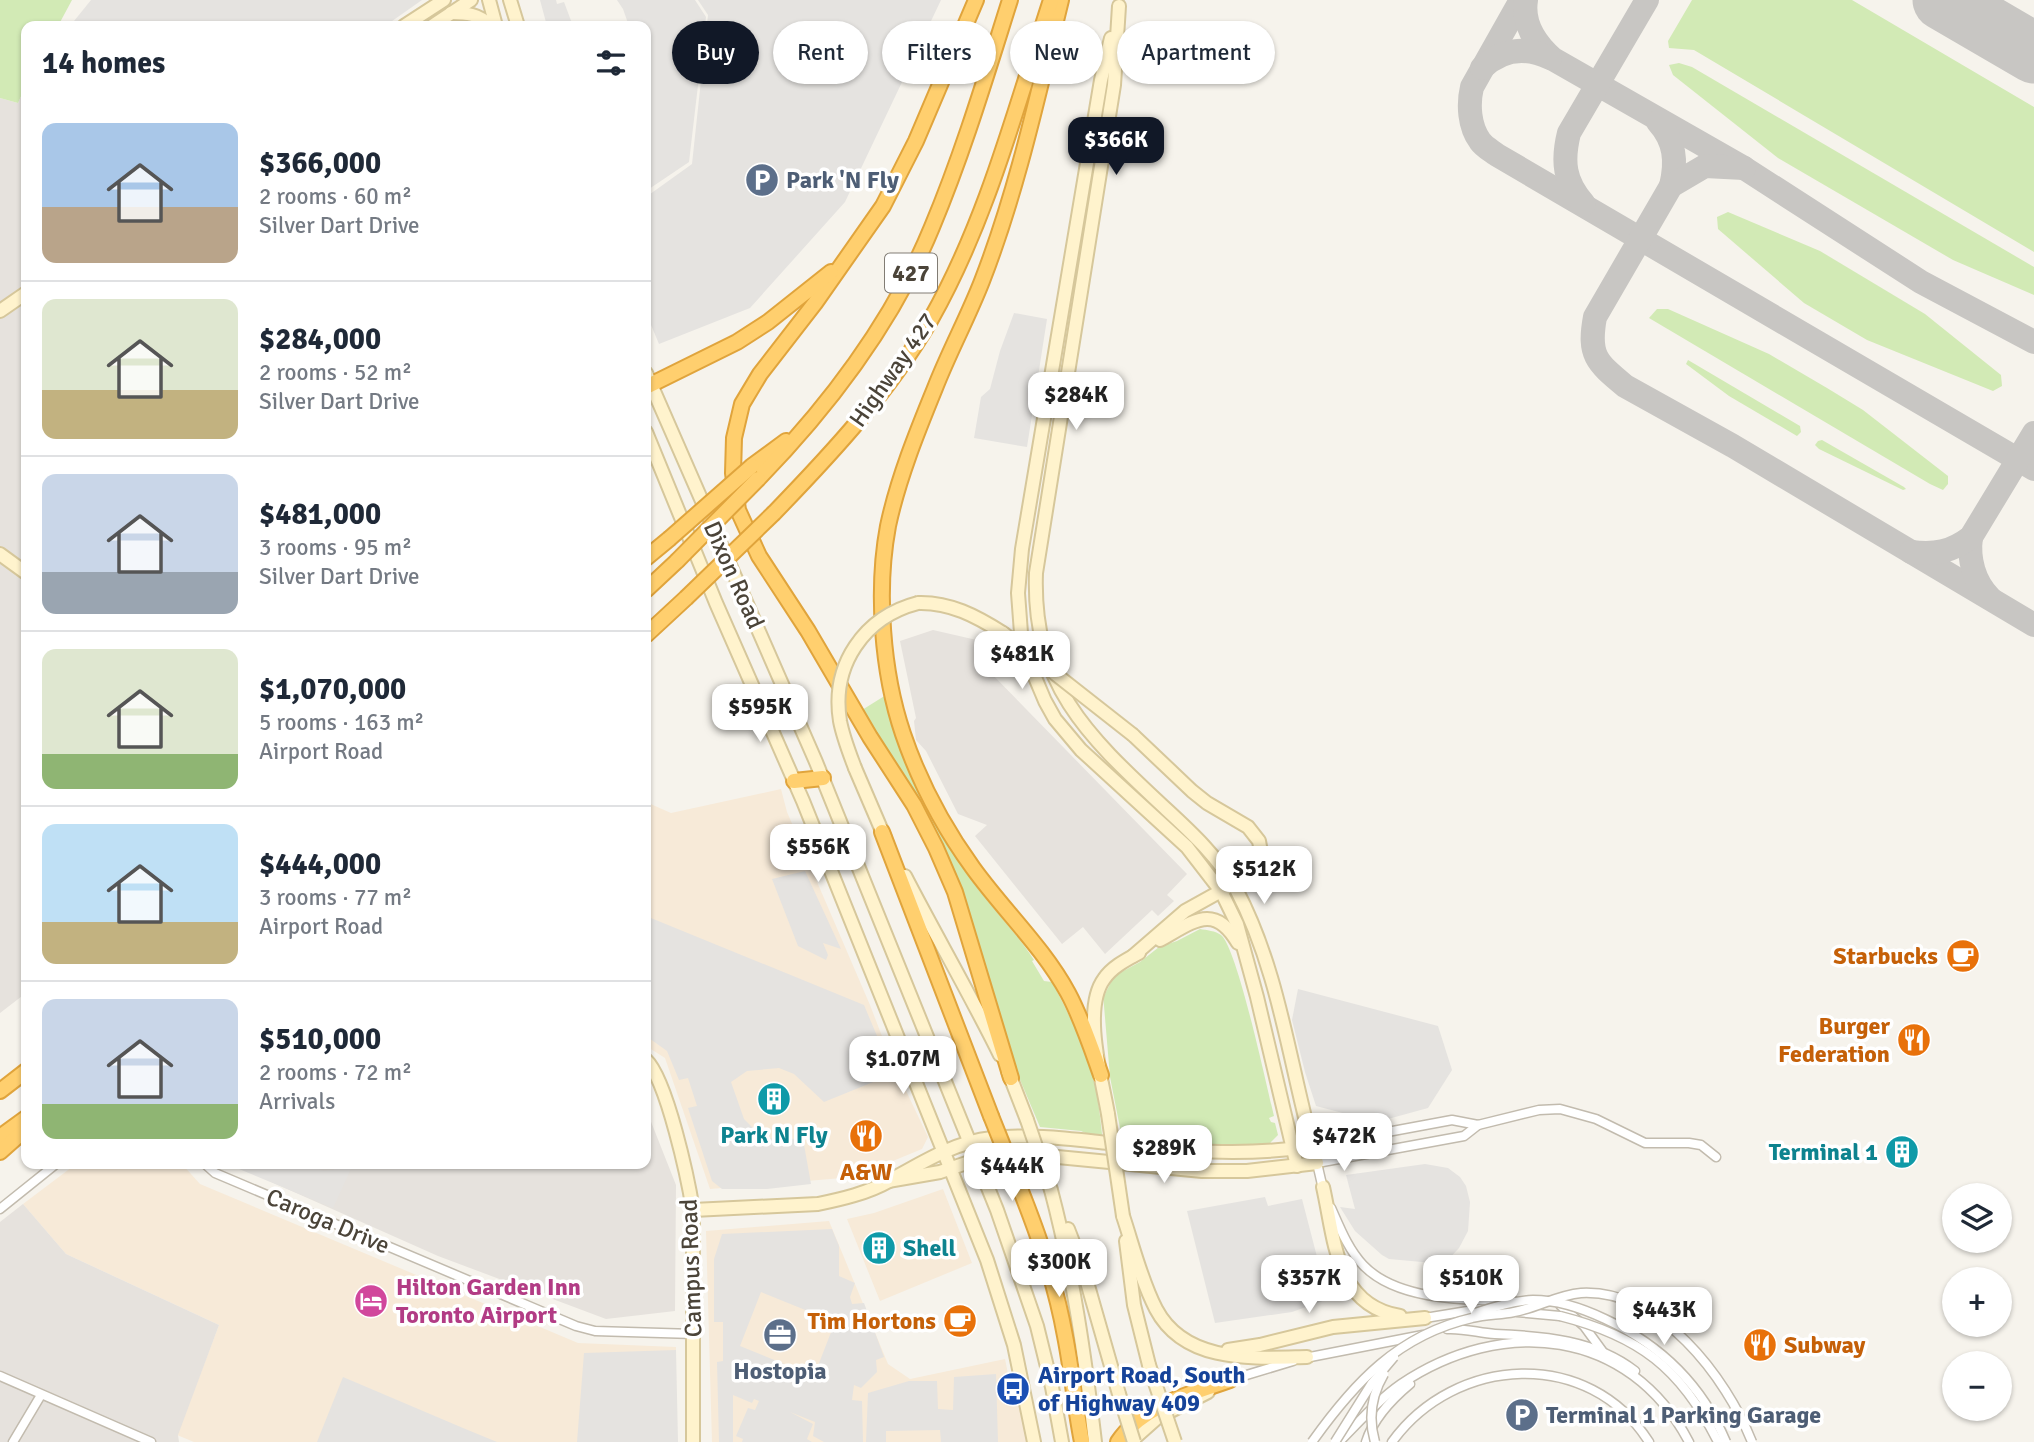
<!DOCTYPE html>
<meta charset="utf-8">
<style>
body{margin:0;font-family:Signika,sans-serif;background:#f2f2f3;color:#1f2937;height:100vh;display:flex;flex-direction:column;font-size:26px;white-space:nowrap}
*{box-sizing:border-box;margin:0}
p{font-size:23px;color:#747a83}
.icon{flex:none;width:38px;height:38px;fill:none;stroke:currentColor;stroke-width:2;stroke-linecap:round;stroke-linejoin:round}
.map{position:relative;flex:1;overflow:hidden}
.panel{position:absolute;left:21px;top:21px;width:630px;height:1148px;display:flex;flex-direction:column;background:#fff;border-radius:14px;box-shadow:0 2px 5px #0004}
.panel>*{flex:none}
.banner{position:absolute;left:672px;top:21px;width:665px;height:63px;display:flex;gap:14px}
.tools{position:absolute;left:1942px;top:1183px;display:grid;gap:14px}
.tools a{display:grid;place-items:center;width:70px;height:70px;border-radius:50%;background:#fff;box-shadow:0 2px 5px #0004;font-size:35px}
.price{position:absolute;translate:-50% -60px;padding:0 16px;border-radius:14px;background:#fff;color:#222;font-size:23px;line-height:46px;filter:drop-shadow(0 2px 4px #0008)}
.price::after{content:'';position:absolute;left:50%;top:42px;width:21px;height:16px;margin-left:-10px;background:inherit;clip-path:polygon(0 0,100% 0,50% 100%)}
.price.selected{background:#111827;color:#fff}
ul{padding:0;list-style:none}
li{display:flex;align-items:center;gap:21px;height:175px;padding:0 21px}
li+li{border-top:2px solid #e0e1e3}
li span{display:grid;place-items:center;flex:none;width:196px;height:140px;border-radius:14px;color:#555}
li>.icon{margin-inline-start:auto}
span .icon{width:84px;height:84px;fill:#fffc;stroke-width:1}
li b{font-size:30px}
h2{display:flex;justify-content:space-between;align-items:center;height:84px;padding:0 21px;font-size:30px}
.chip{padding:0 24px;border-radius:32px;background:#fff;box-shadow:0 2px 5px #0004;font-size:24px;line-height:63px}
.chip.selected{background:#111827;color:#fff}
.map>svg:first-child{display:block}
</style>
<div class="map">
<svg width="2034" height="1442" viewBox="0 0 2034 1442">
<rect width="100%" height="100%" fill="#f6f3ec"/>
<!-- commercial -->
<g fill="#f7ead8">
<path d="M781,789L787,812L870,1005L890,1057L928,1137L922,1149L854,1177L710,1189L665,1058L646,1046V802L671,813Z"/>
<path d="M76,1164H182L200,1184L578,1343L676,1347V1442H194L177,1435L219,1325L66,1254L23,1204Z"/>
<path d="M943,1189L972,1263L880,1301L847,1219L874,1213Z"/>
<path d="M829,1221L888,1364L910,1379L1005,1359L1012,1394L1018,1393L1027,1442H712L706,1231Z"/>
</g>
<!-- industrial -->
<g fill="#e6e2dd">
<path d="M26,85V993L0,1013V98L18,103Z"/>
<path d="M933,630L981,641L998,662L989,671L1187,874L1167,895L1174,901L1158,916L1152,910L1105,954L1083,927L1062,944L975,836L987,825L958,814L926,751L916,740L914,721L916,718L900,641Z"/>
<path d="M646,1109L676,1185L675,1311L606,1319L438,1256L231,1164H646Z"/>
<path d="M23,1204L66,1254L219,1325L178,1435L179,1442H0V1222Z"/>
</g>
<!-- green -->
<g fill="#d2eab5">
<path d="M0,0H72L58,26H26V85L18,103L0,98Z"/>
<path d="M1692,0H1852L2034,107V252L1694,50L1669,48L1668,41Z"/>
<path d="M1679,63L1692,67L2034,267V295L1953,260L1778,158L1673,75L1669,65Z"/>
<path d="M1728,212L1820,251L1925,314L2001,375L2002,386L1993,391L1867,340L1804,303L1718,229L1717,217Z"/>
<path d="M1657,309H1668L1769,354L1827,388L1863,410L1948,476V484L1943,490L1930,484L1649,318Z"/>
<path d="M1688,360L1800,426L1801,432L1797,436L1729,396L1686,364Z"/>
<path d="M1822,440L1904,487L1906,489L1903,490L1819,449L1815,445L1818,441Z"/>
<path d="M886,695C905,760 926,815 965,871C986,902 1013,928 1034,960L1032,961L1044,981L1052,982C1068,1012 1084,1044 1093,1077C1099,1097 1100,1120 1103,1141L1081,1131L1040,1127L1018,1075L958,878L929,818L863,713L862,710Z"/>
<path d="M1200,929C1206,930 1216,931 1221,935C1237,947 1267,1088 1274,1116L1269,1118L1271,1122L1275,1123L1278,1135L1267,1146L1243,1147L1123,1143L1110,1077L1103,994H1105L1114,976L1140,962L1159,947L1177,941Z"/>
</g>
<!-- parking -->
<g fill="#e5e3e0" fill-rule="evenodd">
<path d="M91,0H422L385,26H70Z"/>
<path d="M540,0H556L557,4L564,2L573,26H547Z"/>
<path d="M617,0H695L706,17L689,162L646,191V26H629L623,9Z"/>
<path d="M698,0H941L845,202L750,308L659,344L646,313V197L692,164L708,15Z"/>
<path d="M1014,313L1047,319L1027,447L974,438L981,397L990,389L1000,351Z"/>
<path d="M805,871L841,949L823,943L828,955L826,960L798,946L772,879Z"/>
<path d="M646,916L864,1005L893,1074L824,1102L794,1074L779,1068L747,1071L731,1082L744,1119L763,1138L803,1139L811,1184L767,1189H722L712,1181L688,1108L697,1106L688,1078L679,1080L667,1051L646,1036Z"/>
<path d="M1298,989L1438,1026L1452,1070L1428,1108L1377,1122L1316,1106L1305,1072L1292,1020Z"/>
<path d="M227,1164H308L323,1171L334,1170L337,1164H353L333,1208Z"/>
<path d="M1425,1164L1448,1168L1460,1177L1466,1186L1470,1202L1468,1231L1459,1248L1444,1264L1389,1259L1382,1255L1355,1231L1340,1207L1355,1209L1346,1175Z"/>
<path d="M1265,1197L1268,1206L1302,1199L1328,1299L1292,1312L1215,1323L1187,1211Z"/>
<path d="M832,1229L839,1246V1276L855,1283L850,1297L852,1304L864,1303L884,1357L876,1360L877,1372L861,1388L854,1385L852,1400L862,1401L863,1442H824L813,1436L815,1422L790,1412L813,1424L807,1439L812,1442H742L743,1439L736,1436L748,1408L755,1410L759,1401L754,1399L752,1403L733,1395V1442H719L717,1362L723,1361V1322H714V1259L722,1234ZM761,1292L835,1322L814,1376L740,1346Z"/>
<path d="M676,1350L678,1442H577L584,1353Z"/>
<path d="M996,1374L998,1442H941L940,1430L886,1431V1442H866L868,1393L909,1381H937L938,1409L953,1410L954,1377Z"/>
<path d="M343,1377L463,1428L497,1442H317Z"/>
</g>
<g fill="none" stroke-linecap="round" stroke-linejoin="round">
<!-- taxiway -->
<g stroke="#c8c6c3" stroke-width="24">
<path d="M1521,0L1472,87C1468,104 1469,126 1480,141C1484,147 1492,151 1497,155L2034,469"/>
<path d="M1526,0C1522,25 1536,44 1553,59L1744,168L1921,282L2034,342"/>
<path d="M1482,68C1502,49 1525,46 1550,58"/>
<path d="M1658,122C1675,141 1677,161 1671,186"/>
<path d="M1744,168L1705,166L1671,186L1595,317C1588,355 1596,362 1625,386L1733,446L2034,625"/>
<path d="M1584,204C1564,182 1562,161 1569,133L1647,0"/>
<path d="M1971,537C1968,559 1974,582 1990,598"/>
<path d="M1911,552C1935,555 1951,552 1971,537L2034,433"/>
</g>
<!-- runway -->
<path stroke="#c8c6c3" stroke-width="61" d="M1943,0L2034,53"/>
<!-- street casing -->
<g stroke="#c2bbae" stroke-width="11">
<g id="street">
<path d="M1312,1146L1452,1120L1478,1125L1539,1110L1560,1109L1596,1119L1645,1143H1689L1701,1145L1716,1157"/>
<path d="M205,1164L215,1173L576,1326L595,1331L694,1334"/>
<path d="M1323,1189L1317,1163L1464,1136L1478,1125"/>
<path d="M1331,1208C1340,1228 1348,1249 1363,1265C1397,1301 1467,1300 1514,1301"/>
<path d="M0,1209L56,1164"/>
<path d="M1560,1305L1584,1326L1603,1352"/>
<path d="M1517,1312L1560,1316"/>
<path d="M1492,1313L1520,1304"/>
<path d="M1425,1318L1480,1309"/>
<path d="M1447,1329C1464,1328 1479,1333 1495,1334C1544,1336 1595,1340 1635,1371"/>
<path d="M1305,1358L1423,1335"/>
<path d="M0,1376L151,1442"/>
<path d="M1230,1380L1293,1361"/>
<path d="M13,1442L41,1395"/>
<path d="M1339,1442C1359,1422 1378,1400 1401,1384C1502,1316 1629,1328 1689,1442"/>
<path d="M1366,1442C1373,1419 1392,1399 1410,1384"/>
<path d="M1392,1442C1455,1355 1589,1347 1649,1442"/>
</g>
</g>
<!-- secondary casing -->
<g stroke="#d6c79b" stroke-width="16">
<g id="secondary">
<path d="M489,0L496,26"/>
<path d="M510,0L518,26"/>
<path d="M451,13C466,13 480,14 490,26"/>
<path d="M404,26L444,0"/>
<path d="M432,26L471,0"/>
<path d="M1111,38L1101,80L1022,549L1018,593L1021,633L1026,656L1045,701L1055,719L1081,750L1187,847L1221,891L1237,924L1257,997L1297,1166"/>
<path d="M0,311L26,293"/>
<path d="M646,373L816,762L997,1210L1037,1326L1052,1387L1062,1442"/>
<path d="M646,432L716,603L803,801L987,1260L1014,1345L1034,1442"/>
<path d="M0,554L26,573"/>
<path d="M918,603C950,602 976,616 1003,633"/>
<path d="M855,768L885,838"/>
<path d="M905,876C936,936 970,994 1000,1055"/>
<path d="M1160,940C1193,922 1214,902 1238,943"/>
<path d="M1133,956L1185,911L1248,876L1258,864L1261,852L1259,841L1248,827L1207,803L1192,791L1133,735"/>
<path d="M646,1060C667,1080 688,1179 693,1210V1442"/>
<path d="M1008,1071L1027,1120"/>
<path d="M1108,1114C1102,1079 1082,1009 1104,979C1112,967 1126,960 1139,953"/>
<path d="M888,1181L940,1172L990,1155L1016,1153L1202,1171H1247L1317,1163C1290,1071 1281,974 1236,889C1219,858 1191,832 1166,809C1089,737 1032,686 1036,573L1114,85L1119,6"/>
<path d="M1323,1187C1335,1240 1335,1305 1400,1316"/>
<path d="M1051,1190C1073,1273 1085,1357 1095,1442"/>
<path d="M693,1210L818,1204C842,1199 868,1193 889,1181C921,1163 954,1142 992,1138C1032,1134 1069,1139 1109,1143C1176,1151 1245,1157 1312,1146"/>
<path d="M1123,1216C1133,1246 1141,1280 1156,1309C1185,1364 1254,1358 1307,1357"/>
<path d="M1068,1229L1083,1268L1119,1394"/>
<path d="M1126,1241L1134,1305L1149,1365"/>
<path d="M1228,1350L1260,1345L1333,1327L1425,1318"/>
<path d="M1130,1442L1157,1418L1208,1392"/>
</g>
</g>
<!-- highway casing -->
<g stroke="#e0a43c" stroke-width="18">
<g id="highway">
<path d="M976,0L916,141L883,206L815,303L760,374L742,404L734,438L733,473L738,510L759,556L808,631L870,737L914,805L936,848L955,892L1011,1078"/>
<path d="M1061,0C1038,94 1017,191 982,281C968,317 949,352 935,388C917,432 898,479 888,526C876,590 882,672 903,734C919,781 944,828 973,868C1004,911 1043,947 1068,993C1082,1019 1091,1047 1101,1075"/>
<path d="M646,387L737,342L768,322L831,272"/>
<path d="M752,466L786,441"/>
<path d="M758,479C829,406 893,322 932,227C963,153 986,76 1010,0"/>
<path d="M774,513C832,453 889,392 931,319C987,220 1016,107 1051,0"/>
<path d="M646,558L669,539"/>
<path d="M646,590L677,561"/>
<path d="M646,635L686,598"/>
<path d="M794,781L823,778"/>
<path d="M882,832L991,1116"/>
<path d="M0,1091L26,1071"/>
<path d="M0,1137L26,1118"/>
<path d="M0,1152L26,1129"/>
<path d="M1015,1176C1036,1228 1055,1280 1065,1336C1072,1371 1075,1407 1082,1442"/>
<path d="M1118,1442C1142,1405 1191,1394 1230,1380"/>
</g>
</g>
<!-- street -->
<use href="#street" stroke="#fff" stroke-width="8"/>
<!-- secondary -->
<use href="#secondary" stroke="#fff3cd" stroke-width="12"/>
<!-- highway -->
<use href="#highway" stroke="#ffcf6e" stroke-width="14"/>
<!-- street-bridge casing -->
<g stroke="#c2bbae" stroke-width="11" stroke-linecap="butt">
<g id="street-bridge">
<path d="M1475,1313C1494,1307 1513,1301 1533,1300C1559,1300 1582,1308 1605,1319C1661,1345 1702,1385 1726,1442"/>
<path d="M1560,1316C1639,1336 1681,1368 1718,1442"/>
<path d="M1312,1442C1354,1383 1398,1335 1472,1318C1486,1314 1500,1315 1514,1312C1537,1308 1557,1295 1581,1293C1660,1289 1726,1377 1752,1442"/>
<path d="M1335,1442L1372,1383L1394,1357"/>
<path d="M1375,1442C1368,1418 1371,1396 1384,1374"/>
</g>
</g>
<!-- secondary-bridge casing -->
<g stroke="#d6c79b" stroke-width="16" stroke-linecap="butt">
<g id="secondary-bridge">
<path d="M1003,633L1133,735"/>
<path d="M855,768C849,752 843,737 840,721C831,665 864,617 918,603"/>
<path d="M1108,1114L1123,1216"/>
<path d="M1027,1120L1051,1190"/>
<path d="M1149,1365L1175,1442"/>
<path d="M1119,1394L1134,1442"/>
</g>
</g>
<!-- highway-bridge casing -->
<g stroke="#e0a43c" stroke-width="18" stroke-linecap="butt">
<g id="highway-bridge">
<path d="M669,539L752,466"/>
<path d="M677,561L758,479"/>
<path d="M686,598L774,513"/>
<path d="M991,1116L1015,1176"/>
</g>
</g>
<!-- street-bridge -->
<use href="#street-bridge" stroke="#fff" stroke-width="8"/>
<!-- secondary-bridge -->
<use href="#secondary-bridge" stroke="#fff3cd" stroke-width="12"/>
<!-- highway-bridge -->
<use href="#highway-bridge" stroke="#ffcf6e" stroke-width="14"/>
</g>
<!-- icons -->
<defs>
<g id="parking-disc" transform="scale(1.75)"><circle r="9.5" fill="#5c6f8a" stroke="#fff"/><path d="M-3.5-5.5H1a3.5 3.5 0 0 1 0 7H-1V5.5H-3.5ZM-1-3.4V-.6H.8a1.4 1.4 0 0 0 0-2.8Z" fill="#fff"/></g>
<g id="cafe-disc" transform="scale(1.75)"><circle r="9.5" fill="#e8710a" stroke="#fff"/><path d="M-5.5-4.5H6V0H3Q3 3.5 0 3.5H-2.5Q-5.5 3.5-5.5 0ZM3-3.2v2h1.7v-2ZM-6 4.5H4V6H-6Z" fill="#fff"/></g>
<g id="restaurant-disc" transform="scale(1.75)"><circle r="9.5" fill="#e8710a" stroke="#fff"/><path d="M-5-6h1v4h1v-4h1v4h1v-4h1v5L-1.5 .5V6h-2V.5L-5-1ZM5-6V6H3V1.5H1.5Q1.5-4 5-6Z" fill="#fff"/></g>
<g id="building-disc" transform="scale(1.75)"><circle r="9.5" fill="#0f9aa8" stroke="#fff"/><path d="M-4-6H4V6H1V3H-1V6H-4ZM-2.5-4.3h1.7v1.8h-1.7ZM.8-4.3h1.7v1.8H.8ZM-2.5-1h1.7V.8h-1.7ZM.8-1h1.7V.8H.8Z" fill="#fff"/></g>
<g id="hotel-disc" transform="scale(1.75)"><circle r="9.5" fill="#d1479c" stroke="#fff"/><path d="M-6-4.5h1.5V1H6V5H4.5V3h-9V5H-6ZM-4 0a1.8 1.8 0 1 1 3.6 0ZM.5 0V-2.5h3Q6-2.5 6 0Z" fill="#fff"/></g>
<g id="office-disc" transform="scale(1.75)"><circle r="9.5" fill="#5c6f8a" stroke="#fff"/><path d="M-6-3h4V-5.5h4V-3h4V5H-6ZM-1-4.5V-3h2v-1.5ZM-6 0V1H6V0Z" fill="#fff"/></g>
<g id="bus-disc" transform="scale(1.75)"><circle r="9.5" fill="#1a4fb4" stroke="#fff"/><path d="M-5-6H5V4H4V6H2V4H-2V6H-4V4H-5ZM-3.5-4V0h7V-4ZM-3.5 1.2v1.5H-2V1.2ZM2 1.2v1.5H3.5V1.2Z" fill="#fff"/></g>
</defs>
<g fill-rule="evenodd">
<use href="#parking-disc" x="762" y="180"/>
<use href="#cafe-disc" x="1963" y="956"/>
<use href="#restaurant-disc" x="1914" y="1040"/>
<use href="#building-disc" x="774" y="1099"/>
<use href="#restaurant-disc" x="866" y="1136"/>
<use href="#building-disc" x="1902" y="1152"/>
<use href="#building-disc" x="879" y="1248"/>
<use href="#hotel-disc" x="371" y="1301"/>
<use href="#cafe-disc" x="960" y="1321"/>
<use href="#office-disc" x="780" y="1335"/>
<use href="#restaurant-disc" x="1760" y="1345"/>
<use href="#bus-disc" x="1013" y="1389"/>
<use href="#parking-disc" x="1522" y="1415"/>
</g>
<g text-anchor="middle" dominant-baseline="central" stroke-width="7" stroke-linejoin="round" paint-order="stroke">
<!-- shield labels -->
<rect fill="#fff" stroke="#817c74" stroke-width="2" x="885" y="253.5" width="52" height="39" rx="5"/>
<g font-size="23" font-weight="bold" fill="#4b4439">
<text x="911" y="273">427</text>
</g>
<!-- service labels -->
<g font-size="24" font-weight="bold" fill="#4e5e75" stroke="#fff" text-anchor="start">
<text x="786" y="180">Park 'N Fly</text>
<text x="780" y="1371" text-anchor="middle">Hostopia</text>
<text x="1546" y="1415">Terminal 1 Parking Garage</text>
</g>
<!-- street labels -->
<g font-size="24" fill="#4b4439" stroke="#fff">
<text transform="translate(893 370) rotate(-55)">Highway 427</text>
<text transform="translate(734 575) rotate(66)">Dixon Road</text>
<text transform="translate(328 1221) rotate(23)">Caroga Drive</text>
<text transform="translate(691 1268) rotate(-92)">Campus Road</text>
</g>
<!-- food labels -->
<g font-size="24" font-weight="bold" fill="#c56008" stroke="#fff" text-anchor="end">
<text x="1938" y="956">Starbucks</text>
<text x="1890" y="1026">Burger<tspan x="1890" dy="28">Federation</tspan></text>
<text x="866" y="1172" text-anchor="middle">A&amp;W</text>
<text x="936" y="1321">Tim Hortons</text>
<text x="1784" y="1345" text-anchor="start">Subway</text>
</g>
<!-- culture labels -->
<g font-size="24" font-weight="bold" fill="#0d838f" stroke="#fff">
<text x="774" y="1135">Park N Fly</text>
<text x="1878" y="1152" text-anchor="end">Terminal 1</text>
<text x="903" y="1248" text-anchor="start">Shell</text>
</g>
<!-- hotel labels -->
<g font-size="24" font-weight="bold" fill="#b23c85" stroke="#fff" text-anchor="start">
<text x="396" y="1287">Hilton Garden Inn<tspan x="396" dy="28">Toronto Airport</tspan></text>
</g>
<!-- transit labels -->
<g font-size="24" font-weight="bold" fill="#164399" stroke="#fff" text-anchor="start">
<text x="1038" y="1375">Airport Road, South<tspan x="1038" dy="28">of Highway 409</tspan></text>
</g>
</g>
</svg>
<div class="tools">
<a><svg class="icon" aria-label="layers" viewBox="0 0 24 24"><path d="M12 4l9 5-9 5-9-5zM3 14l9 5 9-5"/></svg></a>
<a>+</a>
<a>−</a>
</div>
<b class="price selected" style="left:1116px;top:177px">$366K</b>
<b class="price" style="left:1076px;top:432px">$284K</b>
<b class="price" style="left:1022px;top:691px">$481K</b>
<b class="price" style="left:760px;top:744px">$595K</b>
<b class="price" style="left:818px;top:884px">$556K</b>
<b class="price" style="left:1264px;top:906px">$512K</b>
<b class="price" style="left:903px;top:1096px">$1.07M</b>
<b class="price" style="left:1344px;top:1173px">$472K</b>
<b class="price" style="left:1164px;top:1185px">$289K</b>
<b class="price" style="left:1012px;top:1203px">$444K</b>
<b class="price" style="left:1059px;top:1299px">$300K</b>
<b class="price" style="left:1309px;top:1315px">$357K</b>
<b class="price" style="left:1471px;top:1315px">$510K</b>
<b class="price" style="left:1664px;top:1347px">$443K</b>
<div class="banner">
<a class="chip selected">Buy</a>
<a class="chip">Rent</a>
<a class="chip">Filters</a>
<a class="chip">New</a>
<a class="chip">Apartment</a>
</div>
<section class="panel">
<h2>14 homes<svg class="icon" aria-label="filters" viewBox="0 0 24 24"><path d="M4 7h16M4 17h16"/><circle cx="9" cy="7" r="2"/><circle cx="15" cy="17" r="2"/></svg></h2>
<ul>
<li><span style="background:linear-gradient(#a9c7e8 60%,#b9a48a 0)"><svg class="icon" aria-label="home" viewBox="0 0 24 24"><path d="M3 11l9-7 9 7M6 9v11h12V9"/></svg></span><div><b>$366,000</b><p>2 rooms · 60 m²</p><p>Silver Dart Drive</p></div></li>
<li><span style="background:linear-gradient(#dfe7d0 65%,#c2b280 0)"><svg class="icon" aria-label="home" viewBox="0 0 24 24"><path d="M3 11l9-7 9 7M6 9v11h12V9"/></svg></span><div><b>$284,000</b><p>2 rooms · 52 m²</p><p>Silver Dart Drive</p></div></li>
<li><span style="background:linear-gradient(#c9d6e8 70%,#9aa5b1 0)"><svg class="icon" aria-label="home" viewBox="0 0 24 24"><path d="M3 11l9-7 9 7M6 9v11h12V9"/></svg></span><div><b>$481,000</b><p>3 rooms · 95 m²</p><p>Silver Dart Drive</p></div></li>
<li><span style="background:linear-gradient(#dfe7d0 75%,#8fb573 0)"><svg class="icon" aria-label="home" viewBox="0 0 24 24"><path d="M3 11l9-7 9 7M6 9v11h12V9"/></svg></span><div><b>$1,070,000</b><p>5 rooms · 163 m²</p><p>Airport Road</p></div></li>
<li><span style="background:linear-gradient(#bfe0f5 70%,#c2b280 0)"><svg class="icon" aria-label="home" viewBox="0 0 24 24"><path d="M3 11l9-7 9 7M6 9v11h12V9"/></svg></span><div><b>$444,000</b><p>3 rooms · 77 m²</p><p>Airport Road</p></div></li>
<li><span style="background:linear-gradient(#c9d6e8 75%,#8fb573 0)"><svg class="icon" aria-label="home" viewBox="0 0 24 24"><path d="M3 11l9-7 9 7M6 9v11h12V9"/></svg></span><div><b>$510,000</b><p>2 rooms · 72 m²</p><p>Arrivals</p></div></li>
</ul>
</section>
</div>
